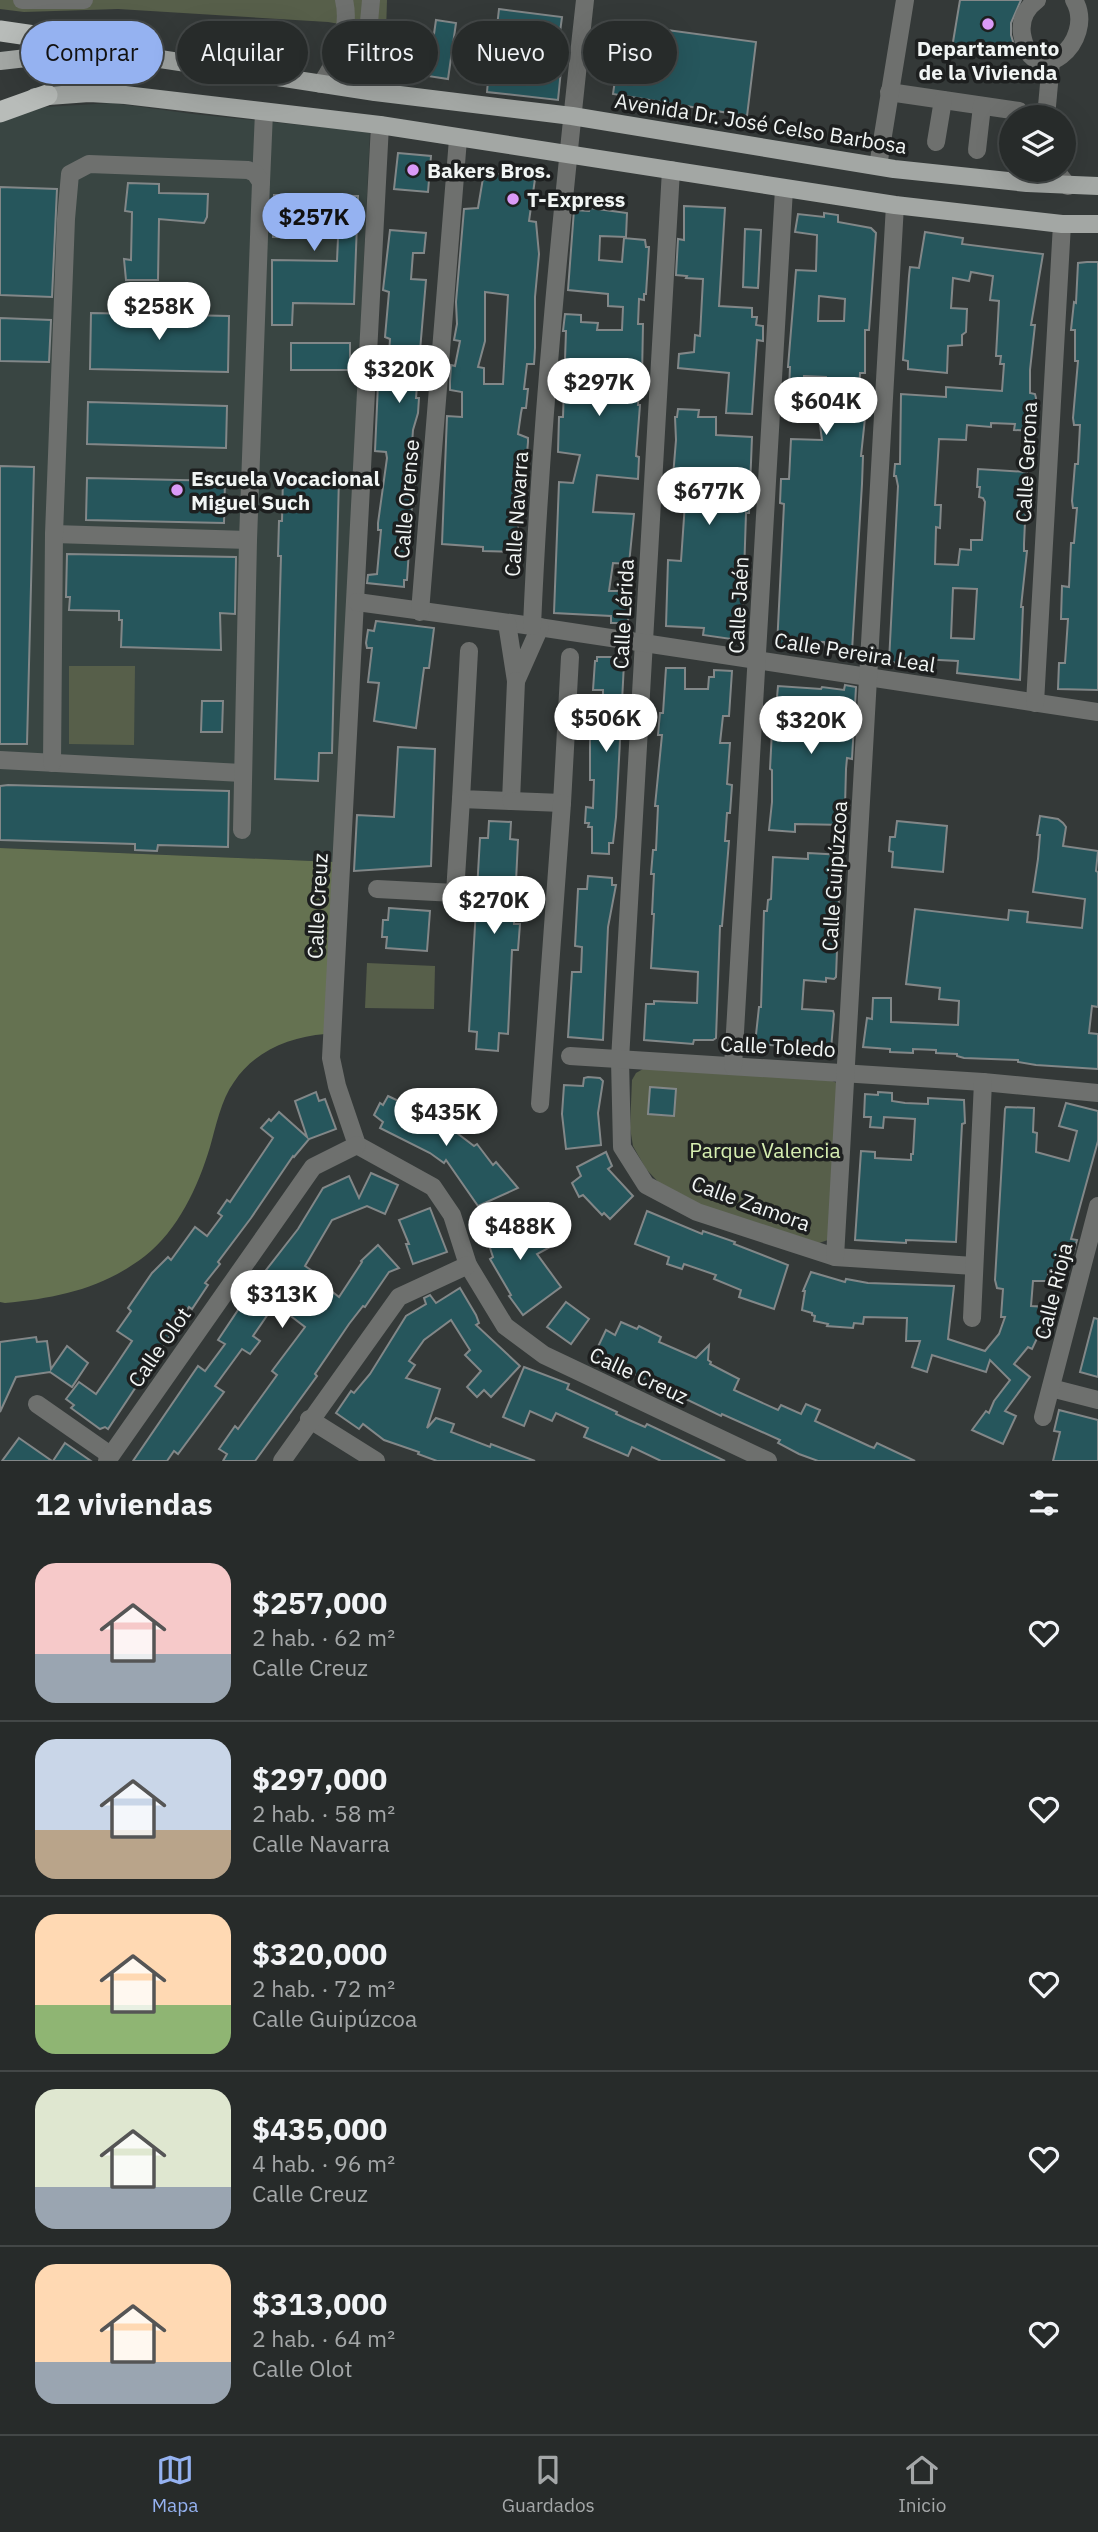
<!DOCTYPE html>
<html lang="es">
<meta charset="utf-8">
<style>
body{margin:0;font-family:"IBM Plex Sans",sans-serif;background:#333736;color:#f1f3f6;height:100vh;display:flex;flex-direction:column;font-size:26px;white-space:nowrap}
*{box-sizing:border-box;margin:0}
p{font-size:23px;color:#a4a7a8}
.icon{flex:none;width:38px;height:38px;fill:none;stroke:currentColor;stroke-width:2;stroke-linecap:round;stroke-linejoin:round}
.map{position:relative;height:1461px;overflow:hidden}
.drawer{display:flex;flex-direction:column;background:#272b2a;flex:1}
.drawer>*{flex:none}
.guide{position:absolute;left:21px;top:21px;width:700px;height:63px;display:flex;gap:14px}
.controls{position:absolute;left:999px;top:105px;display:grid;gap:14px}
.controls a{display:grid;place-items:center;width:77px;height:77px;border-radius:50%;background:#272b2a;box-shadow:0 7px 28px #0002,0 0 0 2px #434747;font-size:35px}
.price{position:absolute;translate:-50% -60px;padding:0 16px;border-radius:24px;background:#fff;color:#222;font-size:23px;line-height:46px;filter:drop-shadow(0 2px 4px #0008)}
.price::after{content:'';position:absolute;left:50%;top:42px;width:21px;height:16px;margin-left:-10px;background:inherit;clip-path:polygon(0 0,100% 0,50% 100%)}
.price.current{background:#95b2f1;color:#111}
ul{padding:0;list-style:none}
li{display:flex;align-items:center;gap:21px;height:175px;padding:0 35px}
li+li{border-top:2px solid #434747}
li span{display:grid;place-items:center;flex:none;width:196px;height:140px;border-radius:21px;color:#555}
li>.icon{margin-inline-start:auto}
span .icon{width:84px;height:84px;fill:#fffc;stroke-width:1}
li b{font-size:30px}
h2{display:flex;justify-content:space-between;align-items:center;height:84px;padding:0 35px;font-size:30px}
.chip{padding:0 24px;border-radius:32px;background:#272b2a;box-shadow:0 7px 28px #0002,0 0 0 2px #434747;font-size:24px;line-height:63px}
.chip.current{background:#95b2f1;color:#111}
.dock{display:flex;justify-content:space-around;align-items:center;height:98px;border-top:2px solid #434747;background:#272b2a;font-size:19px;color:#a4a7a8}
.dock a{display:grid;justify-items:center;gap:4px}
.dock .current{color:#95b2f1}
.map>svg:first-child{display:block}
</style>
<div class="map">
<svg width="1098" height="1461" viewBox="0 0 1098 1461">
<rect width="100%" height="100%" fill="#343938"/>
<!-- built -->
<path fill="#394542" d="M112,103L193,114L370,132L335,862L0,848V121L45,107Z"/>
<!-- green -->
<g fill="#575f4a">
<path d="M0,0H387L386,32L328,22L118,9L24,12L0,9Z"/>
<path d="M69,666H135L134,745L69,744Z"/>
<path d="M367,963L435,966L434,1009L365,1008Z"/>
<path d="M643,1069L830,1080L837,1083L828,1240L819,1243L695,1205L663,1187L646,1169L633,1146L630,1128L632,1080L636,1073Z"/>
</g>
<!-- forest -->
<path fill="#657251" d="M0,848L335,862L325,1034C290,1037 254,1051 234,1082C221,1100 216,1126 210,1147C198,1187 178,1230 145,1256C102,1289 57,1298 5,1303L0,1302Z"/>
<!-- building -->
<g fill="#26565c" stroke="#828788" stroke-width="2" fill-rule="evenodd">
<path d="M960,0H1021L1011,23V35L1016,51L1015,57L952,48Z"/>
<path d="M499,9L562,17L555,70H561L558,100L487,92L489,70L492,71Z"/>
<path d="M436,20L456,23L448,79L428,76Z"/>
<path d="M623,24L756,42L747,116L613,94Z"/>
<path d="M398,153L431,156L428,192L394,189Z"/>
<path d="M484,172L535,179L529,221L536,222L539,254L535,297V348L534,364H527L524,389H528L526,408H522L521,413L518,434L528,438V442L523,498L522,506H519L517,552L483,551V547L442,544L447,416L462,417V392L450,390V382L451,365L455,366L460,341L454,340L457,324L456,302L464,209L478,208ZM485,292L508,295L503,384H484V368L478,367L485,341Z"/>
<path d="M128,183L159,184V193L208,194L207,217L204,223L159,219L158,280H126L124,259L131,260L132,212L125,211Z"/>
<path d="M0,187L57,189L52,297L0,295Z"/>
<path d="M274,195L358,196L354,304L293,303L292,325H272V260L337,261L338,238L273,237Z"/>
<path d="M684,206L725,208L719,306L752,308V317H757L756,325L763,326V341L757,340L752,414L726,413L729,373L678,368L679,354L694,352L695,335L700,336L703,279L686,278L687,276L676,275L678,239L684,240Z"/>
<path d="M590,208L627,213L626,237L600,236L599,260L622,262L624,238L645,240L646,247H649L646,294H644V300L639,299L638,324H643L642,377H639L638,405H640L636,456L639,457L638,479L597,475L593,512L634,514L629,564L613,563L609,591H625V599H629L628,623H611V616L554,613L559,482L573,483L580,455L558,452L559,417H563L566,331H563L565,314L581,315V322L598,323L597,330H622L623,307L608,306V294L568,290L574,210L589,211Z"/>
<path d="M824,213L838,215V222L871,228L876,233L869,330H865V373H860L859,398L867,399L861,456H863L862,484L852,651L827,649L824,642L800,641L799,648L777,647L784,504L780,503L781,479H789L791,439L822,440L819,417L788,416L790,367H788L796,270L816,271L817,235L795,232L798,214L824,217ZM819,296L845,299L844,321H818ZM804,376L826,377L828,401L803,400Z"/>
<path d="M745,229L761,230L758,288L743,287Z"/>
<path d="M390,230L426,233L424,253H413L411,279L426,280L416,398H419L418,413L413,430L409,486H415V505H412L407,580H404V587L367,583L368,575L377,574L381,530H378V523L387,458L386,452L375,451L378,384L387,385L390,339L385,337L389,292L383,290Z"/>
<path d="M925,232L963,238L962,244L1043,254L1031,325H1035L1030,370V393L1035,394L1036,398L1033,431L1014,430L1015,424L991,423V427L967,425L966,440L939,439L935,505H941L940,528L936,527L935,564L958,565L960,549L971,550V540H982L985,502L983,498L979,497L980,487H977L978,469L1027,472V481H1029L1028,499H1026L1024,544V551H1027L1021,607H1023L1020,680L957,673L958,661L901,658V663L889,662L898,486L896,476H894L895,464H900L901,394L946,397V387L1002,391L1004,364H1000L1001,356H996L999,301L990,300L993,276L971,272L969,281L953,278L951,308L967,309L966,332L962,335V345L948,346L947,373L908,369V361L903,360L909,276L910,267L919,268ZM953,588L977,589L974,639L951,638Z"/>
<path d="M1087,262H1098V690L1058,689L1059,663H1065L1068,619H1061L1062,586L1069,587L1071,543H1074L1077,508H1073L1072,501L1075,464H1078L1080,425H1074L1073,418L1078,361H1075V330H1071L1074,302L1076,303L1078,263Z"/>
<path d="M91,313L229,316L228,372L90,369Z"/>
<path d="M0,318L51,320L49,362L0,361Z"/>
<rect x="291" y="343" width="59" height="27"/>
<path d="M88,402L227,406L226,448L87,444Z"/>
<path d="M678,409L699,410L698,417H716V435L752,437L749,513H746L743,605L738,638L732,637L731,639L703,635L704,628L666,626L668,560L681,561L685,503L671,501L676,440L675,417H677Z"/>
<path d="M0,466L34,467L27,744H0Z"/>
<path d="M283,476L339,477L332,753H319L318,781L275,779L281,556H278L279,521H282Z"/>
<path d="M87,478L225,481L224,523L86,520Z"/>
<path d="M67,554L236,557L235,614L220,613L221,650L121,647L122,620H119V611L69,610L70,597H66Z"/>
<path d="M376,621L434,628L429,668H424L416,728L374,721L379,683L368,682L372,648H367L366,643L368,630L374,631Z"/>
<path d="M597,657H613L612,662L624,663L616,817L613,843H609V854L592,853V827H588L589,823H585L586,807L593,808L594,780H590V735H596L597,712L603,713V690H593L595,661H597Z"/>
<path d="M666,668H685V689H708L709,677H714V670L732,671L729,716H723L720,743H730L727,784L732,785L730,813H727L725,841H729L722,926H720L716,1038L713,1040H694L693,1044L644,1040L646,1004H654V1001L697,1003L698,972L651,968L654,914H652L654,874H651L653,850H656L658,806H655L662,735H658L660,713H663Z"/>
<path d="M845,685L856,687L852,759L847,758L846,769L845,806H849L845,825L795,824V832L769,830L772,802V770L770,769L772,731H774L778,686L821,689L822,687L844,690Z"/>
<path d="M202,701H223L222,732H201Z"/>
<path d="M398,747L435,749L431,866L354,871L357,815L394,817Z"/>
<path d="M8,785L229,791L228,847L158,845L157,851L135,850V844L0,840V786Z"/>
<path d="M1040,816L1058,819L1063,823L1066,827L1063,846L1098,851L1096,871L1098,872V1007L1092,1006L1089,1033L1098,1034V1069L1036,1065L1018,1062V1060L964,1058L957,1056V1054L936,1053V1050L913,1049V1053L890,1052V1049L863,1047L867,1018L872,1019L873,998H891V1022L958,1025L959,1001L939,999L940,988L906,984L915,909L1008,920L1009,910L1028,912L1027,922L1082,928L1085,899L1033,892L1038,859L1040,835H1037Z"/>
<path d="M489,821L511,822L510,839L518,840L514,924H520L518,950H512L508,1034L499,1033L498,1051L476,1049L477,1032L469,1031L480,838H488Z"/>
<path d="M897,821L947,826L943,872L892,867L893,852L889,851L890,837H895Z"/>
<path d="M808,853L843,855V869H840L836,977L834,979L826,978V982L804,980L802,1009L833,1011L834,1014L831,1049L755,1044L759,1007H761L764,911H767L768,900L771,899L773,857L808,859Z"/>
<path d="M588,876L612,878V885H616L608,927L603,1040L568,1037L572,972H581L582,947L575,946L578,889H587Z"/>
<path d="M389,908L430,911L427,951L386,948L387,937H382L383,920H388Z"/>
<path d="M588,1077L600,1078L603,1081L598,1113L601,1145L566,1149L562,1114L564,1085L583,1086L584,1078Z"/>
<path d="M650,1087L676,1089L674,1116L648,1114Z"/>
<path d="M316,1092L319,1101L325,1099L336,1129L309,1139L294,1157L293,1156L251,1218L218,1262L220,1264L205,1283L208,1285L192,1309L189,1307L108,1429L105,1427L100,1429L71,1408L74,1405L66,1399L79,1382L96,1394L116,1365L132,1341L117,1331L131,1311L128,1308L152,1273L168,1257L171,1260L195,1227L207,1236L222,1216L218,1213L227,1200L230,1202L273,1138L261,1128L269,1119L271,1121L279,1112L307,1137L295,1101Z"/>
<path d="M878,1092L892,1093V1101L905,1103L928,1104V1098L964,1100L965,1123L962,1124L956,1242L906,1240V1243L855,1240L861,1151L875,1152V1158L911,1160V1154H913L915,1119L884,1117L883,1128L870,1127L871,1117H864L865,1094L878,1095Z"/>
<path d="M388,1096L409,1106L411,1102L438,1114L436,1117L474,1146L477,1144L493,1165L496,1162L518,1188L478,1206L446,1160L444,1163L430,1153L380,1128L383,1122L374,1115L380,1103L383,1105Z"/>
<path d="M1066,1103L1098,1111V1141L1071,1239L1077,1240L1072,1258H1068L1064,1273L1049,1269L1047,1281H1033L1031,1306L1049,1307L1047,1332H1040L1032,1349L1028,1347L1014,1364L1030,1377L1005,1411L1016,1416L1003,1444L972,1430L986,1411L989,1413L994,1401L1010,1380L990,1360L986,1372L932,1355L927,1372L912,1367L920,1341H906L907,1318L864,1317L863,1324L854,1323L853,1328L827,1326L828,1324L814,1321L815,1316L812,1315V1313L802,1310L805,1291H803L811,1272L845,1282L846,1279L868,1283L954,1286L948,1339L985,1351L999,1334L1005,1317H1001L1003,1289L997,1288L995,1280L1005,1109L1006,1107L1034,1108L1033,1132L1037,1133L1036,1152L1069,1161L1077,1131L1059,1126Z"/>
<path d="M606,1152L612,1166L608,1169L633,1196L610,1219L604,1213L602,1215L583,1195L579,1197L572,1183L581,1176L577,1167Z"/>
<path d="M371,1173L398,1185L385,1214L367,1206L332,1220L305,1266L323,1278L320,1282L339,1297L362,1262L361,1261L378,1245L399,1268L389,1272L365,1307L363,1306L349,1324L315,1374L317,1376L255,1461H223L227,1454L219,1449L235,1426L238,1429L277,1375L272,1371L305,1327L275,1304L253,1336L260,1341L250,1354L242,1349L215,1386L224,1392L178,1454L174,1451L167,1461H133L198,1366L205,1371L225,1344L218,1340L256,1283L298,1229L323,1188L349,1176L359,1198Z"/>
<path d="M430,1208L447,1252L413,1264L406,1244H409L399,1220Z"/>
<path d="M647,1211L702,1234L703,1231L735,1242L734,1244L788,1265L774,1309L739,1297L741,1290L714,1279L716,1275L684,1264L682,1269L667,1264L669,1257L635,1244Z"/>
<path d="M516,1213L525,1242L543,1231L552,1246L537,1254L561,1287L523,1315L509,1296L511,1295L490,1259L493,1257L482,1224Z"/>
<path d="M460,1288L476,1315L479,1323L476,1325L520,1366L491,1397L484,1390L477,1397L467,1387L481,1371L465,1355L470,1350L451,1320L424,1340L409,1361L415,1365L406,1378L440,1389L427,1428L436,1418L454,1424L451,1432L490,1447L491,1444L535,1461H437L418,1454L419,1452L384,1440L363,1424L359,1429L336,1413L351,1391L354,1393L370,1374L406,1316L426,1304L424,1298L430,1295L436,1303Z"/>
<path d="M566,1302L589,1319L571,1344L547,1327Z"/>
<path d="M1094,1318L1098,1319V1377L1080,1372Z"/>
<path d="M621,1322L637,1329L639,1326L661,1337L659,1342L696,1358L709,1345L708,1360L711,1362L710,1364L739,1379L734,1390L778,1410L781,1405L801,1414L806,1404L820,1410L815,1421L869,1446L874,1448L877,1443L915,1461H818L799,1454L778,1443L780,1440L722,1414L721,1416L594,1355L606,1330L615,1335Z"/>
<path d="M36,1337L37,1342L47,1341L51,1369L67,1346L88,1363L72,1387L50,1372L16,1377L0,1412V1342Z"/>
<path d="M524,1367L569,1384L567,1389L617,1412L616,1414L629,1420L645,1427L647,1424L725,1461H661L632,1447L628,1456L584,1437L588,1428L556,1413L552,1421L530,1411L524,1426L503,1417Z"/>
<path d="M1059,1410L1098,1420V1461H1053L1060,1432L1054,1431Z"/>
<path d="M19,1438L52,1461H2Z"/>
<path d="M65,1443L91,1461H53Z"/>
</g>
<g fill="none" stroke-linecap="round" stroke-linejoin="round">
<!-- minor -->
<g stroke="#6e706e" stroke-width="18">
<path d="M22,0H84"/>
<path d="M371,0L365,67L366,83L375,92"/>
<path d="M1037,0C1026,8 1020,20 1022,34C1033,96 1098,41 1074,0"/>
<path d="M321,84C337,61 351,29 344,0"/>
<path d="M889,92L1019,111L1023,117"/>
<path d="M1046,117L1051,62"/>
<path d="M380,125L331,1058L337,1086L357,1145L433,1187L452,1215L468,1265L505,1326L544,1355L768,1461"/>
<path d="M936,142L943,100"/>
<path d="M977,150L982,106"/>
<path d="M878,166L905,0"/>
<path d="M671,170L620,1060L622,1147L646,1185L697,1212L835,1257L974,1266"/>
<path d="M1055,170L1068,186"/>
<path d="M261,182L264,112"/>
<path d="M54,534L248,540"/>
<path d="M357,602L532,626L1098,712"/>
<path d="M420,612L458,139"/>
<path d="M507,623L516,681L540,627"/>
<path d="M532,626C541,417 562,208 585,0"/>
<path d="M469,651L461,799L511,801L516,681"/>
<path d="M1035,703L1062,224"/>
<path d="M0,760L242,773"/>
<path d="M52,763L54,534L66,219L70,174L89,164L248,170L255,173L261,182L248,540L242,830"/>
<path d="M511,801L562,803L570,657"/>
<path d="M377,889L455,893L461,799"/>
<path d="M570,1056L983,1082L1098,1093"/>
<path d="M733,1066L784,189"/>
<path d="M540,1104L562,803"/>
<path d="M835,1257L895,205"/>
<path d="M972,1318L983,1082"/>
<path d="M1051,1388L1098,1400"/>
<path d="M37,1404L110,1455"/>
<path d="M1043,1417L1098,1206"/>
<path d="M309,1419L376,1461"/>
<path d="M107,1461L313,1167L357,1145"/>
<path d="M282,1461L399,1297L468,1265"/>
</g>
<!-- major -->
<g stroke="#a3a7a4" stroke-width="18">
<path d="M0,61L44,56L147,57L375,92L572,116L894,169L1027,183L1098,186"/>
<path d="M35,97L89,93L125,95L380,125L895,205L1062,224H1098"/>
</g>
<!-- highway -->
<g stroke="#b8bcb9" stroke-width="21">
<path d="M0,31L117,48L147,57"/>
<path d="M0,112L47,95"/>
</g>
</g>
<!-- markers -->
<g fill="#da9af7" stroke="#1d1f1f" stroke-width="2.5">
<circle cx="988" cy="24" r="7"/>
<circle cx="413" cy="170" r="7"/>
<circle cx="513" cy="199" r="7"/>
<circle cx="177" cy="490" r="7"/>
</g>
<g text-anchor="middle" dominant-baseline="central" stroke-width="7" stroke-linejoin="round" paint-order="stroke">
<!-- poi labels -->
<g font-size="21" font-weight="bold" fill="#f1f5f4" stroke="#1d1f1f" text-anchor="start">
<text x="988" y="48" text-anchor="middle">Departamento<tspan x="988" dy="24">de la Vivienda</tspan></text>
<text x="427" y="170">Bakers Bros.</text>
<text x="527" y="199">T-Express</text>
<text x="191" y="478">Escuela Vocacional<tspan x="191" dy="24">Miguel Such</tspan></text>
</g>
<!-- street labels -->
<g font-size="21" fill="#f1f5f4" stroke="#1d1f1f">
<text transform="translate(761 123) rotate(9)">Avenida Dr. José Celso Barbosa</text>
<text transform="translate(1026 462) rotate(-87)">Calle Gerona</text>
<text transform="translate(406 499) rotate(-85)">Calle Orense</text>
<text transform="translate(516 514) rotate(-86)">Calle Navarra</text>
<text transform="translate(738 605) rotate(-87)">Calle Jaén</text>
<text transform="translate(623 614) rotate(-87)">Calle Lérida</text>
<text transform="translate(855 652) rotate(9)">Calle Pereira Leal</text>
<text transform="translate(834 876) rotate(-86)">Calle Guipúzcoa</text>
<text transform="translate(317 906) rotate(-87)">Calle Creuz</text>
<text transform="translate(778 1046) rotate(3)">Calle Toledo</text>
<text transform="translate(751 1203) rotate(20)">Calle Zamora</text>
<text transform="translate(1053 1291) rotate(-76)">Calle Rioja</text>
<text transform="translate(159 1347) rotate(-55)">Calle Olot</text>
<text transform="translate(639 1375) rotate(25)">Calle Creuz</text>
</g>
<!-- park labels -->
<g font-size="21" fill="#d6eeb1" stroke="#1d1f1f">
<text x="765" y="1150">Parque Valencia</text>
</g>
</g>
</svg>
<div class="controls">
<a><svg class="icon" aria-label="layers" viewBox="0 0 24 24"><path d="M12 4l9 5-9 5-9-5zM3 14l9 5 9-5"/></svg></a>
</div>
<b class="price current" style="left:314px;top:253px">$257K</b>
<b class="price" style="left:159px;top:342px">$258K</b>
<b class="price" style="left:399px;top:405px">$320K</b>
<b class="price" style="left:599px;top:418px">$297K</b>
<b class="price" style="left:826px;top:437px">$604K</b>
<b class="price" style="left:709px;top:527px">$677K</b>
<b class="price" style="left:606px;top:754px">$506K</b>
<b class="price" style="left:811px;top:756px">$320K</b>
<b class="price" style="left:494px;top:936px">$270K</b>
<b class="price" style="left:446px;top:1148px">$435K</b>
<b class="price" style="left:520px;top:1262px">$488K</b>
<b class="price" style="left:282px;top:1330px">$313K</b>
<div class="guide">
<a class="chip current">Comprar</a>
<a class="chip">Alquilar</a>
<a class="chip">Filtros</a>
<a class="chip">Nuevo</a>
<a class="chip">Piso</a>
</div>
</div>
<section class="drawer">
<h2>12 viviendas<svg class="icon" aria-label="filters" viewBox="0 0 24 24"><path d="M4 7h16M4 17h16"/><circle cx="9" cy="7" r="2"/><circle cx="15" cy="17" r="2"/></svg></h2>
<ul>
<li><span style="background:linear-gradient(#f6c9c9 65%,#9aa5b1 0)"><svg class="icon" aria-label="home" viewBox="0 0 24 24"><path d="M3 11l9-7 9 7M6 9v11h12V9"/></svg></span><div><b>$257,000</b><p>2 hab. · 62 m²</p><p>Calle Creuz</p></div><svg class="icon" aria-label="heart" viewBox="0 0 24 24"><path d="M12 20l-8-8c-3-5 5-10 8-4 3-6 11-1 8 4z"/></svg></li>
<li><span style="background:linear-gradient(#c9d6e8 65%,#b9a48a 0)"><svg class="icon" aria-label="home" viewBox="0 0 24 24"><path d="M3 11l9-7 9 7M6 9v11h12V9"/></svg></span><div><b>$297,000</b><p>2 hab. · 58 m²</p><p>Calle Navarra</p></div><svg class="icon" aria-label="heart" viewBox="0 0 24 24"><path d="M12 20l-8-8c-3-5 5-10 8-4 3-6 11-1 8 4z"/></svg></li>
<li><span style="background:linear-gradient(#ffd9b3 65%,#8fb573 0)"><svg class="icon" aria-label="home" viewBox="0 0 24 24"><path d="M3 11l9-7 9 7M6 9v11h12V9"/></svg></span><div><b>$320,000</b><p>2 hab. · 72 m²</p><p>Calle Guipúzcoa</p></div><svg class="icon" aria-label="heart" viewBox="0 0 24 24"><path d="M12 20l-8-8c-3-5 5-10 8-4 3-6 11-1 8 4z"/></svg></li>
<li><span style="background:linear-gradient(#dfe7d0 70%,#9aa5b1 0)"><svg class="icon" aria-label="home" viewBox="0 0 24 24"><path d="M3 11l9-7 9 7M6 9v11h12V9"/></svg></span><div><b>$435,000</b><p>4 hab. · 96 m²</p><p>Calle Creuz</p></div><svg class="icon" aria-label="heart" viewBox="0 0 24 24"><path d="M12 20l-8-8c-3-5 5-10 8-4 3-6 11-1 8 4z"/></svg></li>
<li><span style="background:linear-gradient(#ffd9b3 70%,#9aa5b1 0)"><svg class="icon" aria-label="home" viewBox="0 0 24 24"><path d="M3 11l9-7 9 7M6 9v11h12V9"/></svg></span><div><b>$313,000</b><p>2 hab. · 64 m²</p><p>Calle Olot</p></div><svg class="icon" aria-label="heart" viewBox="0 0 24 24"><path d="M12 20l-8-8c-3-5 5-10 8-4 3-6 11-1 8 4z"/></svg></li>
</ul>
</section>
<nav class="dock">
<a class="current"><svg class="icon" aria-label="map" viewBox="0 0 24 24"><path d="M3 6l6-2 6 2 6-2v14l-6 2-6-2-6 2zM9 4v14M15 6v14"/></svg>Mapa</a>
<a><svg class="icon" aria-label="saved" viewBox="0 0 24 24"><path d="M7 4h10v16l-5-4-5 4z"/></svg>Guardados</a>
<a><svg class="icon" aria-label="home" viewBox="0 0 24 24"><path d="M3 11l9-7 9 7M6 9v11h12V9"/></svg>Inicio</a>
</nav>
